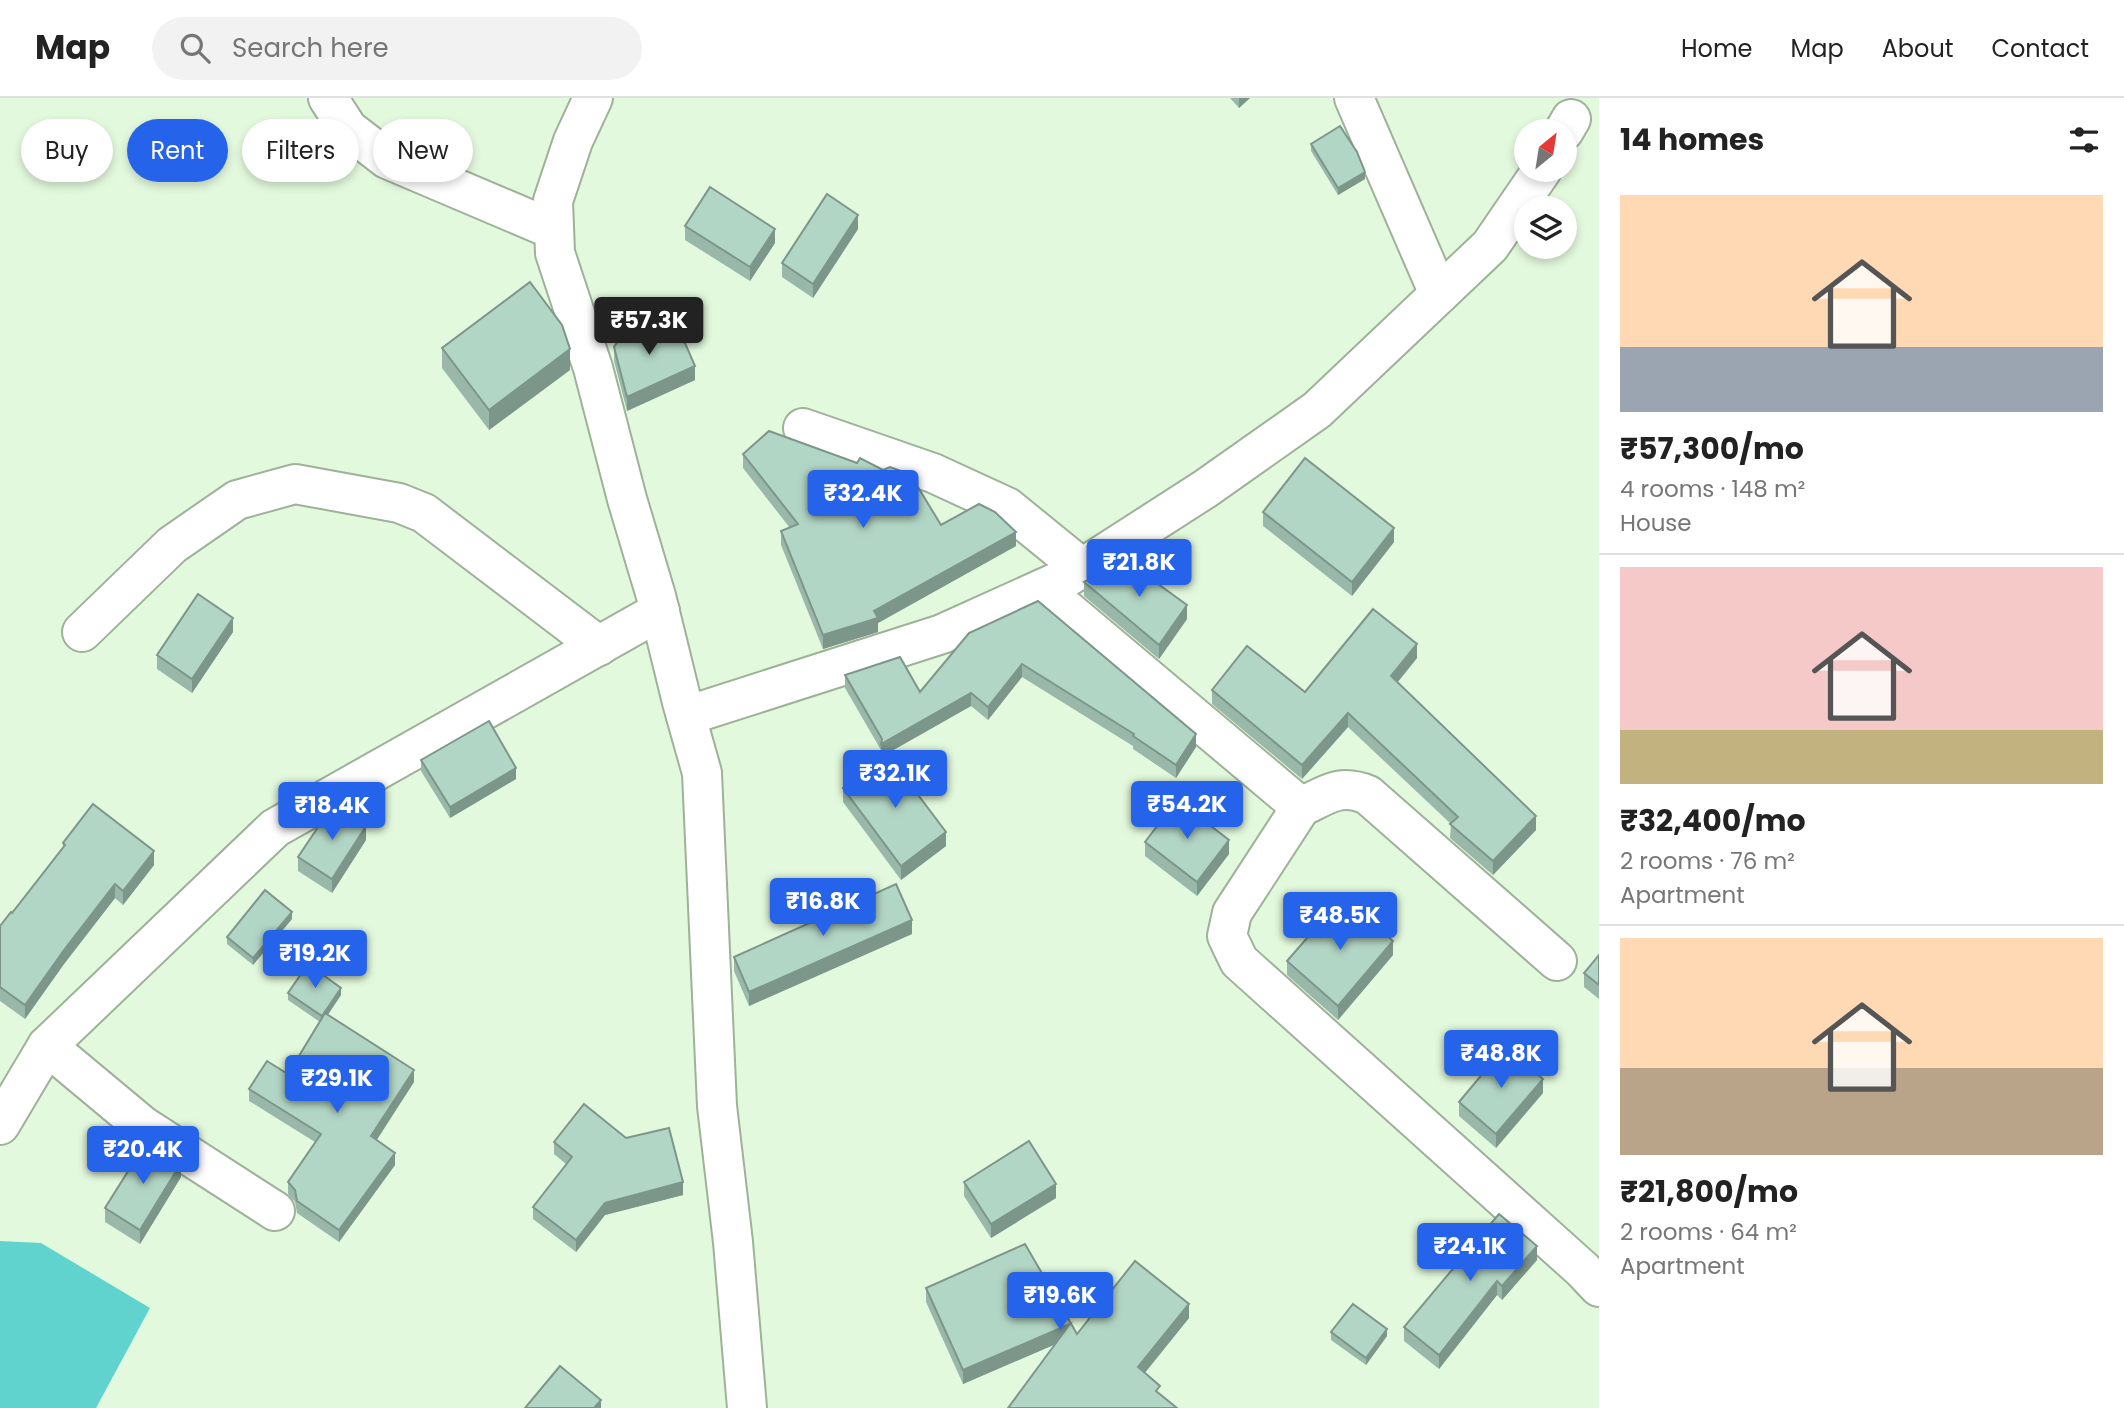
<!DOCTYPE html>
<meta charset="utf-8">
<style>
body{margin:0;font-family:Poppins,sans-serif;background:#f2f2f2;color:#222;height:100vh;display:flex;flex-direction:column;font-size:26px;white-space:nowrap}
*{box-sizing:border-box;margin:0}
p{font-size:23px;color:#767676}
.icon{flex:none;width:38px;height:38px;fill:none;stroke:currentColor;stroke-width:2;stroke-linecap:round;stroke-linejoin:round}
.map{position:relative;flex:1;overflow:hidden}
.panel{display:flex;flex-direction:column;background:#fff;width:525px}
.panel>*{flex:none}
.banner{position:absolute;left:21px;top:21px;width:665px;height:63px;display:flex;gap:14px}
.needle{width:46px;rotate:30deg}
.fabs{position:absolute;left:1514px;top:21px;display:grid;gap:14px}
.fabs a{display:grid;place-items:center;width:63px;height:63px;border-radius:50%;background:#fff;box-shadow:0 4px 10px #0003;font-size:35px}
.price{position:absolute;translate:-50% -60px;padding:0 16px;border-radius:7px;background:#2563eb;color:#fff;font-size:23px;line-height:46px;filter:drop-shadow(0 2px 4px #0008)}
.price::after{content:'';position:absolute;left:50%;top:42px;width:21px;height:16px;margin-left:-10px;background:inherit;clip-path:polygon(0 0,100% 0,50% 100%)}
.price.selected{background:#222;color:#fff}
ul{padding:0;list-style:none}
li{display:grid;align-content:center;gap:14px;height:371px;padding:0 21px}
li+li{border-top:2px solid #e0e0e0}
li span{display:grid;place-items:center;height:217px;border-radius:0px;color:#555}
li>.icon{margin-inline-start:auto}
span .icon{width:126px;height:126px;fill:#fffc;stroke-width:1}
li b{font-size:30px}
h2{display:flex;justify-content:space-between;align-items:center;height:84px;padding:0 21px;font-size:30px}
.tag{padding:0 24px;border-radius:32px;background:#fff;box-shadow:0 4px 10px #0003;font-size:24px;line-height:63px}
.tag.selected{background:#2563eb;color:#fff}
header{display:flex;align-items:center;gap:42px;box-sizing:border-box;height:98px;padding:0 35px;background:#fff;border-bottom:2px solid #e0e0e0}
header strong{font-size:33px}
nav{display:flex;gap:38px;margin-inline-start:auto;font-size:24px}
.search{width:490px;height:63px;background:#f2f2f2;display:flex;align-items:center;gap:18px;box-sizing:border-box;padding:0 24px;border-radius:38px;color:#767676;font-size:26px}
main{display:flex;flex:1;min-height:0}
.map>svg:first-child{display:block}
</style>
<header>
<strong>Map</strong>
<div class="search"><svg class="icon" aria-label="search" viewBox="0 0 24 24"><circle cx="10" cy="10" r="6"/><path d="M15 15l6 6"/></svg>Search here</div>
<nav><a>Home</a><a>Map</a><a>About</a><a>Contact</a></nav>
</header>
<main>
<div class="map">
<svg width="1599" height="1310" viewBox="0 0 1599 1310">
<rect width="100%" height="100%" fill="#e3f9dd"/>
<!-- water -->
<path fill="#61d3ce" d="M0,1143L41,1145L150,1210L96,1310H0Z"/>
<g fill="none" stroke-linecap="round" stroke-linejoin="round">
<!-- minor casing -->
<g stroke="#9db298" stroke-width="42">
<g id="minor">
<path d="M328,0L348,31L387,61L554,132"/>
<path d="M1354,0L1439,196"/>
<path d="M1564,33L1571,21"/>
<path d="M803,330L933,375L1007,409L1082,470"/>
<path d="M1042,491L1301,709L1232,815L1227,838L1239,863L1583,1172L1599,1189"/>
<path d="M82,534L172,447L237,402L295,386L399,405L424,415L599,548"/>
<path d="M686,618L942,536L1066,480L1082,470L1205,391L1317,312L1490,148L1542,72"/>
<path d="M1301,709C1327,697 1339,685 1368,697L1557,863"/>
<path d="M47,948L143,1028L275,1113"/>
<path d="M0,1027L47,948L275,730L660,513"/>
</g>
</g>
<!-- tertiary casing -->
<g stroke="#9db298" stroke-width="42">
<path id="tertiary" d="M593,0L573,43L553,103L555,155L593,270L627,401L656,498L682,604L702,675L717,1008L733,1144L747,1310"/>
</g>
<!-- minor -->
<use href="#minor" stroke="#fff" stroke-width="38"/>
<!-- tertiary -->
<use href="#tertiary" stroke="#fff" stroke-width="38"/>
</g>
<!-- wall -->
<g fill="#99b8a9">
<path d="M1230,0H1250L1239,10Z"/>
<path d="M1311,46L1365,81L1338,97L1311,53Z"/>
<path d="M685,128L775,145L750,183L685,142Z"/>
<path d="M858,131L813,200L782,179V165Z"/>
<path d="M614,249L695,282L627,313L614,263Z"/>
<path d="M442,250L570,272L489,332L442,270Z"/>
<path d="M743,356L941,427L1016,448L878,525V534L823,551L781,447V433L790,430L743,370Z"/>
<path d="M1263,414L1394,444L1352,498L1263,428Z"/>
<path d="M1084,484L1187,521L1159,561L1084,498Z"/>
<path d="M233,534L192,595L157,571V557Z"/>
<path d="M969,535L1196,649L1176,680L1133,651V648L1022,579L988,622L971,608L881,659V652L845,590V577L920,594Z"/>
<path d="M1417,560L1398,584L1536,732L1493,777L1450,740L1451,726L1348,629L1302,681L1212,606V592L1305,594Z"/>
<path d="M421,662L516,681L450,720L421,673Z"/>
<path d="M843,690L946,748L901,782L843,704Z"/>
<path d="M366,742L332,795L298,773V759Z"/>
<path d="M1145,744L1229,756L1197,798L1145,758Z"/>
<path d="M63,745L154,767L123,807L115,800L64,866L25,921L0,903V828L12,815L63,750Z"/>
<path d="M292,821L253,867L227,846V839Z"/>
<path d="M912,836L749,908L734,873V859Z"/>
<path d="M1393,857L1338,922L1287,877V863Z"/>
<path d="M1599,857V901L1584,889V875Z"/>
<path d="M288,895L341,897L328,917L414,984L376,1042L395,1067L339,1144L297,1115L295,1104L288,1096V1084L315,1044L249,1003V991L288,976L320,924L288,902Z"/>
<path d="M1543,995L1496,1050L1459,1018V1004Z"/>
<path d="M554,1044L683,1097L605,1117L576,1154L533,1121V1109L566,1066L554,1056Z"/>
<path d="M181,1079L140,1146L105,1124V1110Z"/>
<path d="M964,1084L1056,1100L991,1140L964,1098Z"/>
<path d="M1537,1162L1502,1202L1497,1197L1439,1271L1404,1243V1229Z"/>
<path d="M926,1190L1077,1236L1189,1220L1145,1275L1055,1246L963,1286L926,1204Z"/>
<path d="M1331,1234L1387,1238L1366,1267L1331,1242Z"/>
</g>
<!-- shaded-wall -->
<g fill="#7d968a">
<path d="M1239,0H1250L1239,10Z"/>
<path d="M1365,74V81L1338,97V90Z"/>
<path d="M858,117V131L813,200V186Z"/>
<path d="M775,131V145L750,183V169Z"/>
<path d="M570,251V272L489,332V312Z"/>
<path d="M695,268V282L627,313V299Z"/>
<path d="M1394,430V444L1352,498V484Z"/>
<path d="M1016,434V448L878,525V534L823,551V537L874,513Z"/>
<path d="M1187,507V521L1159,561V547Z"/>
<path d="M233,520V534L192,595V581Z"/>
<path d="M1417,546V560L1391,592V578Z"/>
<path d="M1022,566V579L988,622V609Z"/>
<path d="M971,595V608L881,659V646Z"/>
<path d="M1348,615V629L1302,681V667Z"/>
<path d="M1196,636V649L1176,680V667Z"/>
<path d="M516,670V681L450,720V709Z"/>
<path d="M1536,718V732L1493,777V763Z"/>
<path d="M366,728V742L332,795V781Z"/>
<path d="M946,734V748L901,782V768Z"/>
<path d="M1229,742V756L1197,798V784Z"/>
<path d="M154,753V767L123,807V793Z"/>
<path d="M115,786V800L64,866L25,921V907L64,852Z"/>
<path d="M292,814V821L253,867V860Z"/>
<path d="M912,822V836L749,908V894Z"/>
<path d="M1393,843V857L1338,922V908Z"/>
<path d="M341,890V897L322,925V918Z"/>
<path d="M414,972V984L371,1051V1038Z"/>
<path d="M1543,981V995L1496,1050V1036Z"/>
<path d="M395,1055V1067L339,1144V1132Z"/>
<path d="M181,1065V1079L140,1146V1132Z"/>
<path d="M683,1084V1097L605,1117L576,1154V1142L605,1105Z"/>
<path d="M1056,1086V1100L991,1140V1126Z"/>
<path d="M1537,1148V1162L1502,1202V1188Z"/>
<path d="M1497,1183V1197L1439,1271V1257Z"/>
<path d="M1189,1206V1220L1138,1283V1269Z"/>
<path d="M1070,1226V1240L963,1286V1272Z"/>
<path d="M1387,1231V1238L1366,1267V1260Z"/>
<path d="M601,1302V1310H594Z"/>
</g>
<!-- building -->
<g fill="#b2d6c5" stroke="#7d968a" stroke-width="2">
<path d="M1340,28L1357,54L1365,74L1338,90L1311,46Z"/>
<path d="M710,89L775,131L750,169L685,128Z"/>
<path d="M827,96L858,117L813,186L782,165Z"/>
<path d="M530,184L562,227L570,251L489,312L442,250Z"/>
<path d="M632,221L685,245L695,268L627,299L614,249Z"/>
<path d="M769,333L857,365L860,360L883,372L890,369L910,376L941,427L979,406L995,414L1016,434L874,513L878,520L823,537L781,433L798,426L743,356Z"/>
<path d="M1305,360L1394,430L1352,484L1263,414Z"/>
<path d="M1125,462L1187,507L1159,547L1084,484Z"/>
<path d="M198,496L233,520L192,581L157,557Z"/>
<path d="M1038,503L1196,636L1176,667L1133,638L1134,636L1022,566L988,609L971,595L881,646L882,641L845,577L900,559L920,594L969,535Z"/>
<path d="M1373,511L1417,546L1391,578L1536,718L1493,763L1450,726L1458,719L1348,615L1302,667L1212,592L1247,548L1305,594Z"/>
<path d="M489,623L516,670L450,709L421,662Z"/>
<path d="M888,657L946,734L901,768L843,690Z"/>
<path d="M1177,702L1229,742L1197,784L1145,744Z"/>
<path d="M93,706L154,753L123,793L115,786L64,852L25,907L0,889V828L11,814L12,815L65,747L63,745Z"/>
<path d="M335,707L366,728L332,781L298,759L331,710Z"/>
<path d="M896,786L912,822L749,894L734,859Z"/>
<path d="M265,792L292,814L253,860L227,839Z"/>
<path d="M1342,800L1393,843L1338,908L1287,863Z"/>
<path d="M1599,857V887L1584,875Z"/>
<path d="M308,866L341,890L322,918L288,895Z"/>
<path d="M325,915L414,972L371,1038L395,1055L339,1132L297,1103L295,1092L288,1084L321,1036L249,991L267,963L288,976Z"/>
<path d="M1505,949L1543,981L1496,1036L1459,1004Z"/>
<path d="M584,1006L626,1040L669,1030L683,1084L605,1105L576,1142L533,1109L572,1059L554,1044Z"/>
<path d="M147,1043L181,1065L140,1132L105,1110Z"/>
<path d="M1029,1043L1056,1086L991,1126L964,1084Z"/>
<path d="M1499,1116L1537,1148L1502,1188L1497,1183L1439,1257L1404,1229Z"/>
<path d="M1025,1146L1077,1236L1135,1163L1189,1206L1138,1269L1160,1288L1156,1293L1177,1310H1008L1070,1226L963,1272L926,1190Z"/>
<path d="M1353,1206L1387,1231L1366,1260L1331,1234Z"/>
<path d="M560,1268L601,1302L594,1310H525Z"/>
</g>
</svg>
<div class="fabs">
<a><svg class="needle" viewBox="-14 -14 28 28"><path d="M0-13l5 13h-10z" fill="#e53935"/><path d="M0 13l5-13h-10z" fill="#767676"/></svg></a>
<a><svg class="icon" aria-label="layers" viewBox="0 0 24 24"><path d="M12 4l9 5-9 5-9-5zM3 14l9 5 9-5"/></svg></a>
</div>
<b class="price selected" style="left:649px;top:259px">₹57.3K</b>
<b class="price" style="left:863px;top:432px">₹32.4K</b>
<b class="price" style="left:1139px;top:501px">₹21.8K</b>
<b class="price" style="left:895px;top:712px">₹32.1K</b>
<b class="price" style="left:1187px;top:743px">₹54.2K</b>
<b class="price" style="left:332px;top:744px">₹18.4K</b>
<b class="price" style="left:823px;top:840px">₹16.8K</b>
<b class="price" style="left:1340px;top:854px">₹48.5K</b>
<b class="price" style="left:315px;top:892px">₹19.2K</b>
<b class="price" style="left:1501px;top:992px">₹48.8K</b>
<b class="price" style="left:337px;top:1017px">₹29.1K</b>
<b class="price" style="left:143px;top:1088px">₹20.4K</b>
<b class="price" style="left:1470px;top:1185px">₹24.1K</b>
<b class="price" style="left:1060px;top:1234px">₹19.6K</b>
<div class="banner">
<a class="tag">Buy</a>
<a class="tag selected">Rent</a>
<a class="tag">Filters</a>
<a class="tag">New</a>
</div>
</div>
<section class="panel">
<h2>14 homes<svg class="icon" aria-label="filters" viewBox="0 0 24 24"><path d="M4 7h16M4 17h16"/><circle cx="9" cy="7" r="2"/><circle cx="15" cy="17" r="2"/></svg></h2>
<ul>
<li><span style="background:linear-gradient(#ffd9b3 70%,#9aa5b1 0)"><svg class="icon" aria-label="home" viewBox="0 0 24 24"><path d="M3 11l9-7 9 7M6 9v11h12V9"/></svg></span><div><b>₹57,300/mo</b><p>4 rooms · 148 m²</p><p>House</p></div></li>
<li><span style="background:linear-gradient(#f6c9c9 75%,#c2b280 0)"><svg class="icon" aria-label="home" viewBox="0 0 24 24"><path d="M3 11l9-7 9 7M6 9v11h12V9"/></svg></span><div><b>₹32,400/mo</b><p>2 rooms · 76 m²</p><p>Apartment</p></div></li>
<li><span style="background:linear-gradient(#ffd9b3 60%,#b9a48a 0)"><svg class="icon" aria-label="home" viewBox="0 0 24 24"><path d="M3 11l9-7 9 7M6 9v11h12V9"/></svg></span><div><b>₹21,800/mo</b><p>2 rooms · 64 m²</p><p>Apartment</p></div></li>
</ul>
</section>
</main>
